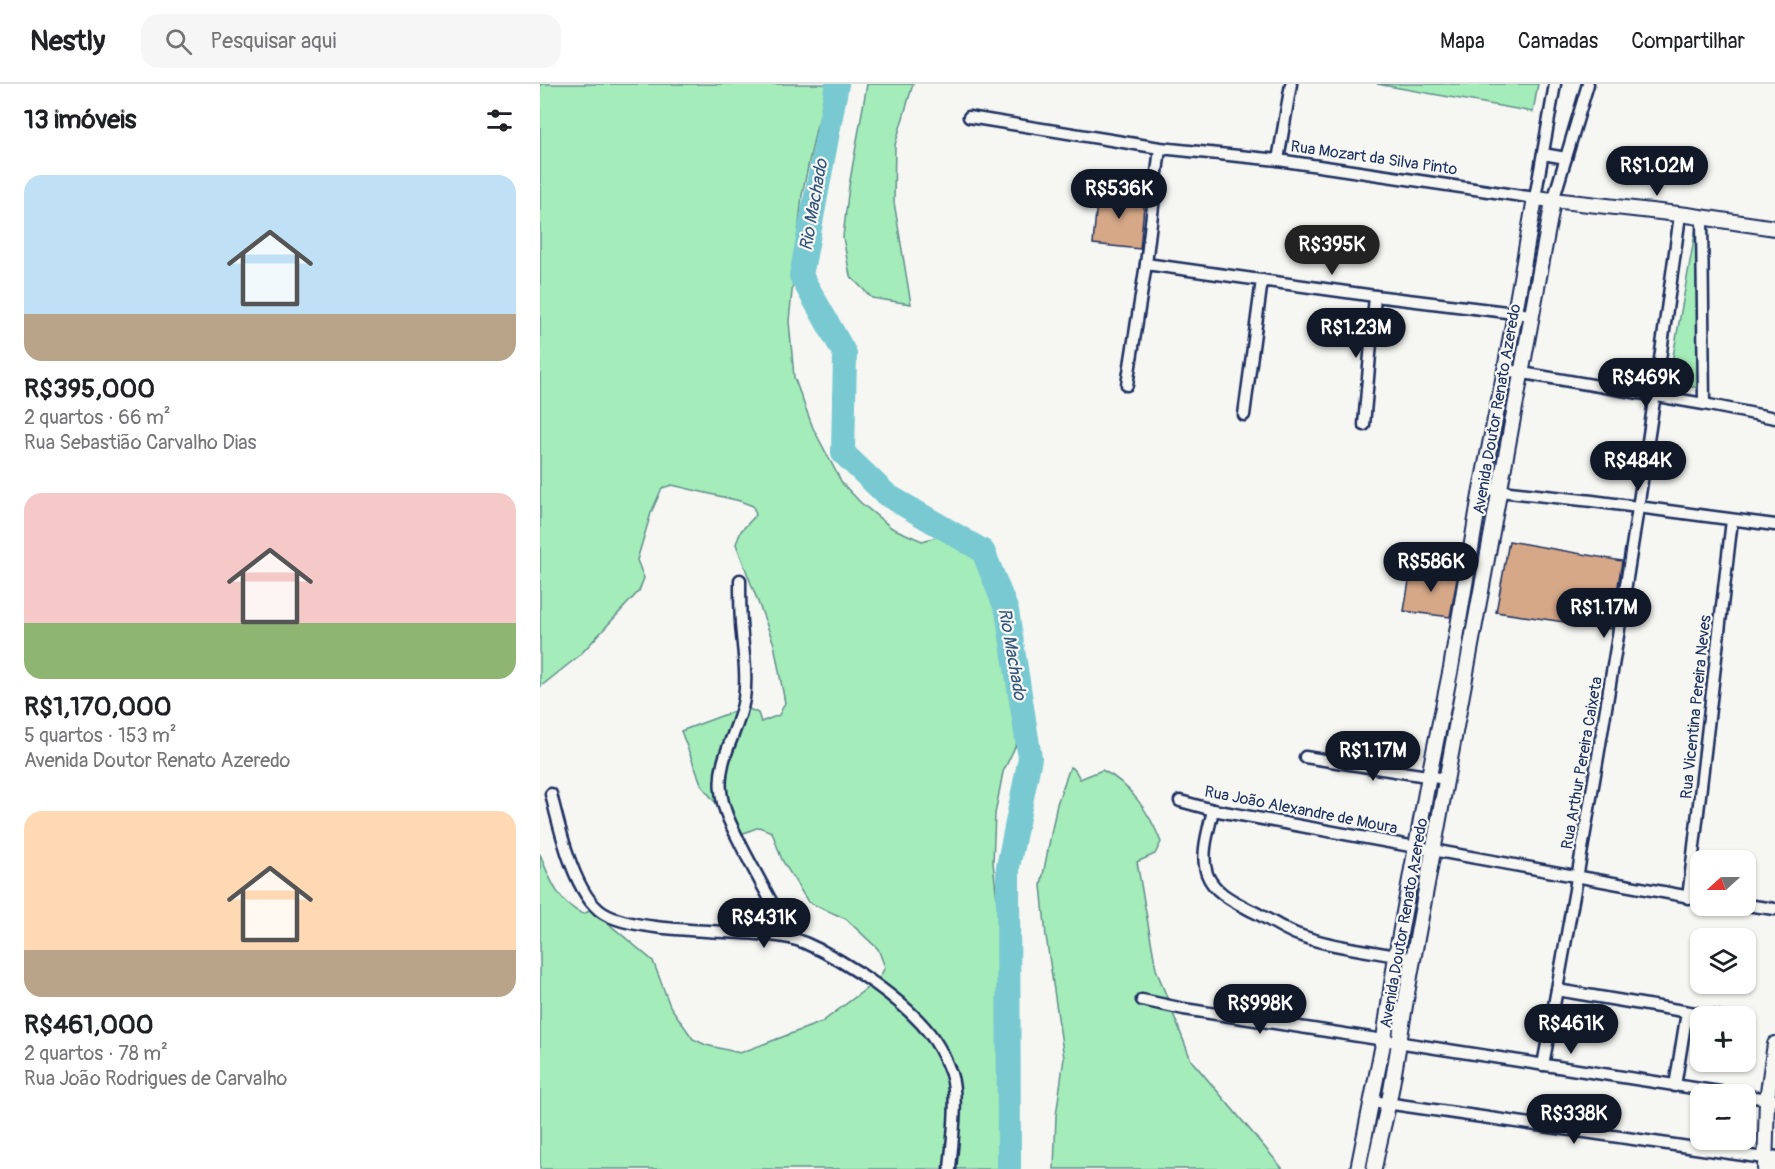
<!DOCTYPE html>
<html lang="pt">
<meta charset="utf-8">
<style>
body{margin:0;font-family:Pangolin,sans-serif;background:#f6f6f6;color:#202124;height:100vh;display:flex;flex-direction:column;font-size:22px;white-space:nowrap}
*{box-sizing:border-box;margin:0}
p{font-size:20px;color:#757577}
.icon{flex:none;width:33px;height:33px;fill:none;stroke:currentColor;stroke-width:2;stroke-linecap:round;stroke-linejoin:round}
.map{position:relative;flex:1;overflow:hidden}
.side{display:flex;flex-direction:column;background:#fff;width:540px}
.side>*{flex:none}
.needle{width:39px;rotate:249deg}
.controls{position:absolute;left:1150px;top:766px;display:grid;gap:12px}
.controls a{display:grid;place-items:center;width:66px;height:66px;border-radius:12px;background:#fff;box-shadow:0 2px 4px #0004;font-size:30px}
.price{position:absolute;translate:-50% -51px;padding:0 14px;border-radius:21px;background:#111827;color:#fff;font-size:20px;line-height:39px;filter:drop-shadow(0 2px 3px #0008)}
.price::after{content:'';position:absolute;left:50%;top:36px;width:18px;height:14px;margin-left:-9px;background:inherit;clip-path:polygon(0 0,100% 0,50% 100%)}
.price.active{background:#222;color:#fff}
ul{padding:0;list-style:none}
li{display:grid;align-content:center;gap:12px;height:318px;padding:0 24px}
li span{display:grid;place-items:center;height:186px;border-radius:18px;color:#555}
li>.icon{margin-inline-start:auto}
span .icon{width:108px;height:108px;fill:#fffc;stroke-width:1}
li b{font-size:26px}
h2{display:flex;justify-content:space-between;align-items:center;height:72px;padding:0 24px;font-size:26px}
header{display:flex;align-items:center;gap:36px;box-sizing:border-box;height:84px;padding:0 30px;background:#fff;border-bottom:2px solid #e0e0e0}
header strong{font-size:28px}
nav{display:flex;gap:33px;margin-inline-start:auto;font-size:21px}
.search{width:420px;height:54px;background:#f6f6f6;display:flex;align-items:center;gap:15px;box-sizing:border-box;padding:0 21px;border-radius:18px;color:#757577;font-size:22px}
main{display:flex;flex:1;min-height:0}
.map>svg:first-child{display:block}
</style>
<header>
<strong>Nestly</strong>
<div class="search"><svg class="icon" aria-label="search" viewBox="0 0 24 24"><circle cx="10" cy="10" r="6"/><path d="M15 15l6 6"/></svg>Pesquisar aqui</div>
<nav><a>Mapa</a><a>Camadas</a><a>Compartilhar</a></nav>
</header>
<main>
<section class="side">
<h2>13 imóveis<svg class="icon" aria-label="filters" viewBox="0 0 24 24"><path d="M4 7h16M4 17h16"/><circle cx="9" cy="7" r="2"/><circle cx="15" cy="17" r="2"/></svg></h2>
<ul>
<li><span style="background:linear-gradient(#bfe0f5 75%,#b9a48a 0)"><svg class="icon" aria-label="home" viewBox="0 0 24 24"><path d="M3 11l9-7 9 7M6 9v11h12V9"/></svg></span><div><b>R$395,000</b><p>2 quartos · 66 m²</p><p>Rua Sebastião Carvalho Dias</p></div></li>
<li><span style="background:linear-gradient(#f6c9c9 70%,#8fb573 0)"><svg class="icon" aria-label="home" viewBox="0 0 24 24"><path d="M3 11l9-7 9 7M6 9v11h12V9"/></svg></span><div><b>R$1,170,000</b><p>5 quartos · 153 m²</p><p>Avenida Doutor Renato Azeredo</p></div></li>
<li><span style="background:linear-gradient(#ffd9b3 75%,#b9a48a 0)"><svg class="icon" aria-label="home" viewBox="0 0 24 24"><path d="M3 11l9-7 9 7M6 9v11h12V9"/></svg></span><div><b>R$461,000</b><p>2 quartos · 78 m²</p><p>Rua João Rodrigues de Carvalho</p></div></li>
</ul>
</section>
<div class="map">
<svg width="1235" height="1085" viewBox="0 0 1235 1085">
<rect width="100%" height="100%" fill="#f6f6f2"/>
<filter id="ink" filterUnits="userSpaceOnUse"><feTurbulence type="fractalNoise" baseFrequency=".0167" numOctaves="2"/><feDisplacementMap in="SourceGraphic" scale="12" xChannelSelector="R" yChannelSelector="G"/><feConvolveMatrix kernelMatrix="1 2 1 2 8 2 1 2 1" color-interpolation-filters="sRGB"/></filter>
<g filter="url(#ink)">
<!-- green -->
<g fill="#a4ecb9" stroke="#608e8c" stroke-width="1.5">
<path d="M0,0H292L276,45L262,111L249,237L254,293L273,344L302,399L321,419L352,444L382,457L423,446L436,455L473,553L472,609L485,642L463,688L455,730L453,778L473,969L469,1045L458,1085H0V770C10,795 17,818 43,830L52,826L113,877L130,922L153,955L166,961L200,969L282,938L339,895L345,883L338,865L306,835L268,818L242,776L232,748L219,743L201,750L162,702L141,647L205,623L218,629L221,638L239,631L245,619L234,560L196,460L201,447L216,431L213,422L200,417L132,401L122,404L111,429L97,476L104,494L99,507L40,571L0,603Z"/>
<path d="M327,0H373L355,61L354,118L371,220L332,214L310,192L303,153L309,102Z"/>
<path d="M837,0H998L993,28Z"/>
<path d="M1156,144L1161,304L1128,300Z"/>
<path d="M530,683L535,686L540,695L562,686C590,699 610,730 621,758L615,770L597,778L616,885L651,976L743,1085H514L516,1032L524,974L506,852L501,801L517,720Z"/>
</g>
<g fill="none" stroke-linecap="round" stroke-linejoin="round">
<!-- river -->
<path stroke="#78c9d1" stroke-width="24" d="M297,0L261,192L305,270L303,369L347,411L443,467L467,527L490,674L468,783L469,1085"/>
</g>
<!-- building -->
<g fill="#d6a888" stroke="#1b2f5e" stroke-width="1.5">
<path d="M558,106L605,112L600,165L553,160Z"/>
<path d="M969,457L1082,477L1071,545L956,528Z"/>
<path d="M871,485L918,490L910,533L864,527Z"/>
</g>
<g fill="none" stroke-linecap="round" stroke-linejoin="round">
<!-- minor casing -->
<g stroke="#1b2f5e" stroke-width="15">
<g id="minor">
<path d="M429,33L620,64L738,76L995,114L1015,0"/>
<path d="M1003,70L1026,74"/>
<path d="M738,76L751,0"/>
<path d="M1013,117L1048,0"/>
<path d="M1162,134L1164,320"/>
<path d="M606,180L835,212L991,231"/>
<path d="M965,286L1164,320L1235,334"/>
<path d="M587,301L606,180L620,64"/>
<path d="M704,331L722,196"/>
<path d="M824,341L835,212"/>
<path d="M941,405L1052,417L1235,441"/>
<path d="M200,496C200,515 200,533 202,551C204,573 207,593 204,615C199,647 177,674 181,707C183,729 195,748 204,767C220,797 235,826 253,855"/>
<path d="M765,673L906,695"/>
<path d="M11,710C19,742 34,811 63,829C95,849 189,846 230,851C241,852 254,854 265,859C305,876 371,920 395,957C401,966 407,979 411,990C419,1013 412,1059 410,1085"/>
<path d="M640,717L673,726L1161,815"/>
<path d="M673,726C669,745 660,770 667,790C674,809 695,818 712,827C727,834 741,844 756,850C793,864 834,867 873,875"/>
<path d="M1148,814L1192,436"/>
<path d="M1206,821L1235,825"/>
<path d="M1017,906L1179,933"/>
<path d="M602,916L644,925L1199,1011"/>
<path d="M1003,981C1056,699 1102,416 1140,131"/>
<path d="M1135,1002L1147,928"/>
<path d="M1206,1012L1235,1016"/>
<path d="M832,1017L1224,1074"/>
</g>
</g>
<!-- tertiary casing -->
<g stroke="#1b2f5e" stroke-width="18">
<g id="tertiary">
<path d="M818,1085L844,955L856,872L889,692L911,584L941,405L965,286L995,114L1147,131L1235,144"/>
<path d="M834,1085C838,1062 844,1040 849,1017C858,970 864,923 873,876C919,623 965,370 1013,117"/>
<path d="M1225,1085L1227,1015L1235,960"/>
</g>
</g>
<!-- secondary casing -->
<g stroke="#1b2f5e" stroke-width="20">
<path id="secondary" d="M1231,1085L1235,1075"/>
</g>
<!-- minor -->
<use href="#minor" stroke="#f6f6f2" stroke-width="10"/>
<!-- tertiary -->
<use href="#tertiary" stroke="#f6f6f2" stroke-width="14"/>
<!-- secondary -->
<use href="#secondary" stroke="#f6f6f2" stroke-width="15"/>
</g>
</g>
<g text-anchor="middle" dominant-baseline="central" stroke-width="4.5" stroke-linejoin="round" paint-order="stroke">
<!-- street labels -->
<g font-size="16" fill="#1b2f5e" stroke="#f6f6f2">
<text transform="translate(834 74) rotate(8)">Rua Mozart da Silva Pinto</text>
<text transform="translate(957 325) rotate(-80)">Avenida Doutor Renato Azeredo</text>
<text transform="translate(1156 623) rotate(-84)">Rua Vicentina Pereira Neves</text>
<text transform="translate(1042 679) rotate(-80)">Rua Arthur Pereira Caixeta</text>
<text transform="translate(761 726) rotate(11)">Rua João Alexandre de Moura</text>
<text transform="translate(864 839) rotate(-80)">Avenida Doutor Renato Azeredo</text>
</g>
<!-- water labels -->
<g font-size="18" font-style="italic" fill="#32567b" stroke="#f6f6f2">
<text transform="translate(274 121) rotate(-80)">Rio Machado</text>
<text transform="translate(472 570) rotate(80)">Rio Machado</text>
</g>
</g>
</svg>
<div class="controls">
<a><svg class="needle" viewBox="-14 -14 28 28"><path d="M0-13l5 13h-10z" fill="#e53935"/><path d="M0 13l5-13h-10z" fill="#757577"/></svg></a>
<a><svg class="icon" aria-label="layers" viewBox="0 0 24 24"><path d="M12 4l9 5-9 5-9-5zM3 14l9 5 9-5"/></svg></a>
<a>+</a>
<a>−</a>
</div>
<b class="price" style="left:1117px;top:113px">R$1.02M</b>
<b class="price" style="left:579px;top:136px">R$536K</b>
<b class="price active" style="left:792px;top:192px">R$395K</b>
<b class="price" style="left:816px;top:275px">R$1.23M</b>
<b class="price" style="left:1106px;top:325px">R$469K</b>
<b class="price" style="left:1098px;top:408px">R$484K</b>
<b class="price" style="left:891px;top:509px">R$586K</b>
<b class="price" style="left:1064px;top:555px">R$1.17M</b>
<b class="price" style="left:833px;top:698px">R$1.17M</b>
<b class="price" style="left:224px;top:865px">R$431K</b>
<b class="price" style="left:720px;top:951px">R$998K</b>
<b class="price" style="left:1031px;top:971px">R$461K</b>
<b class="price" style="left:1034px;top:1061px">R$338K</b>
</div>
</main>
